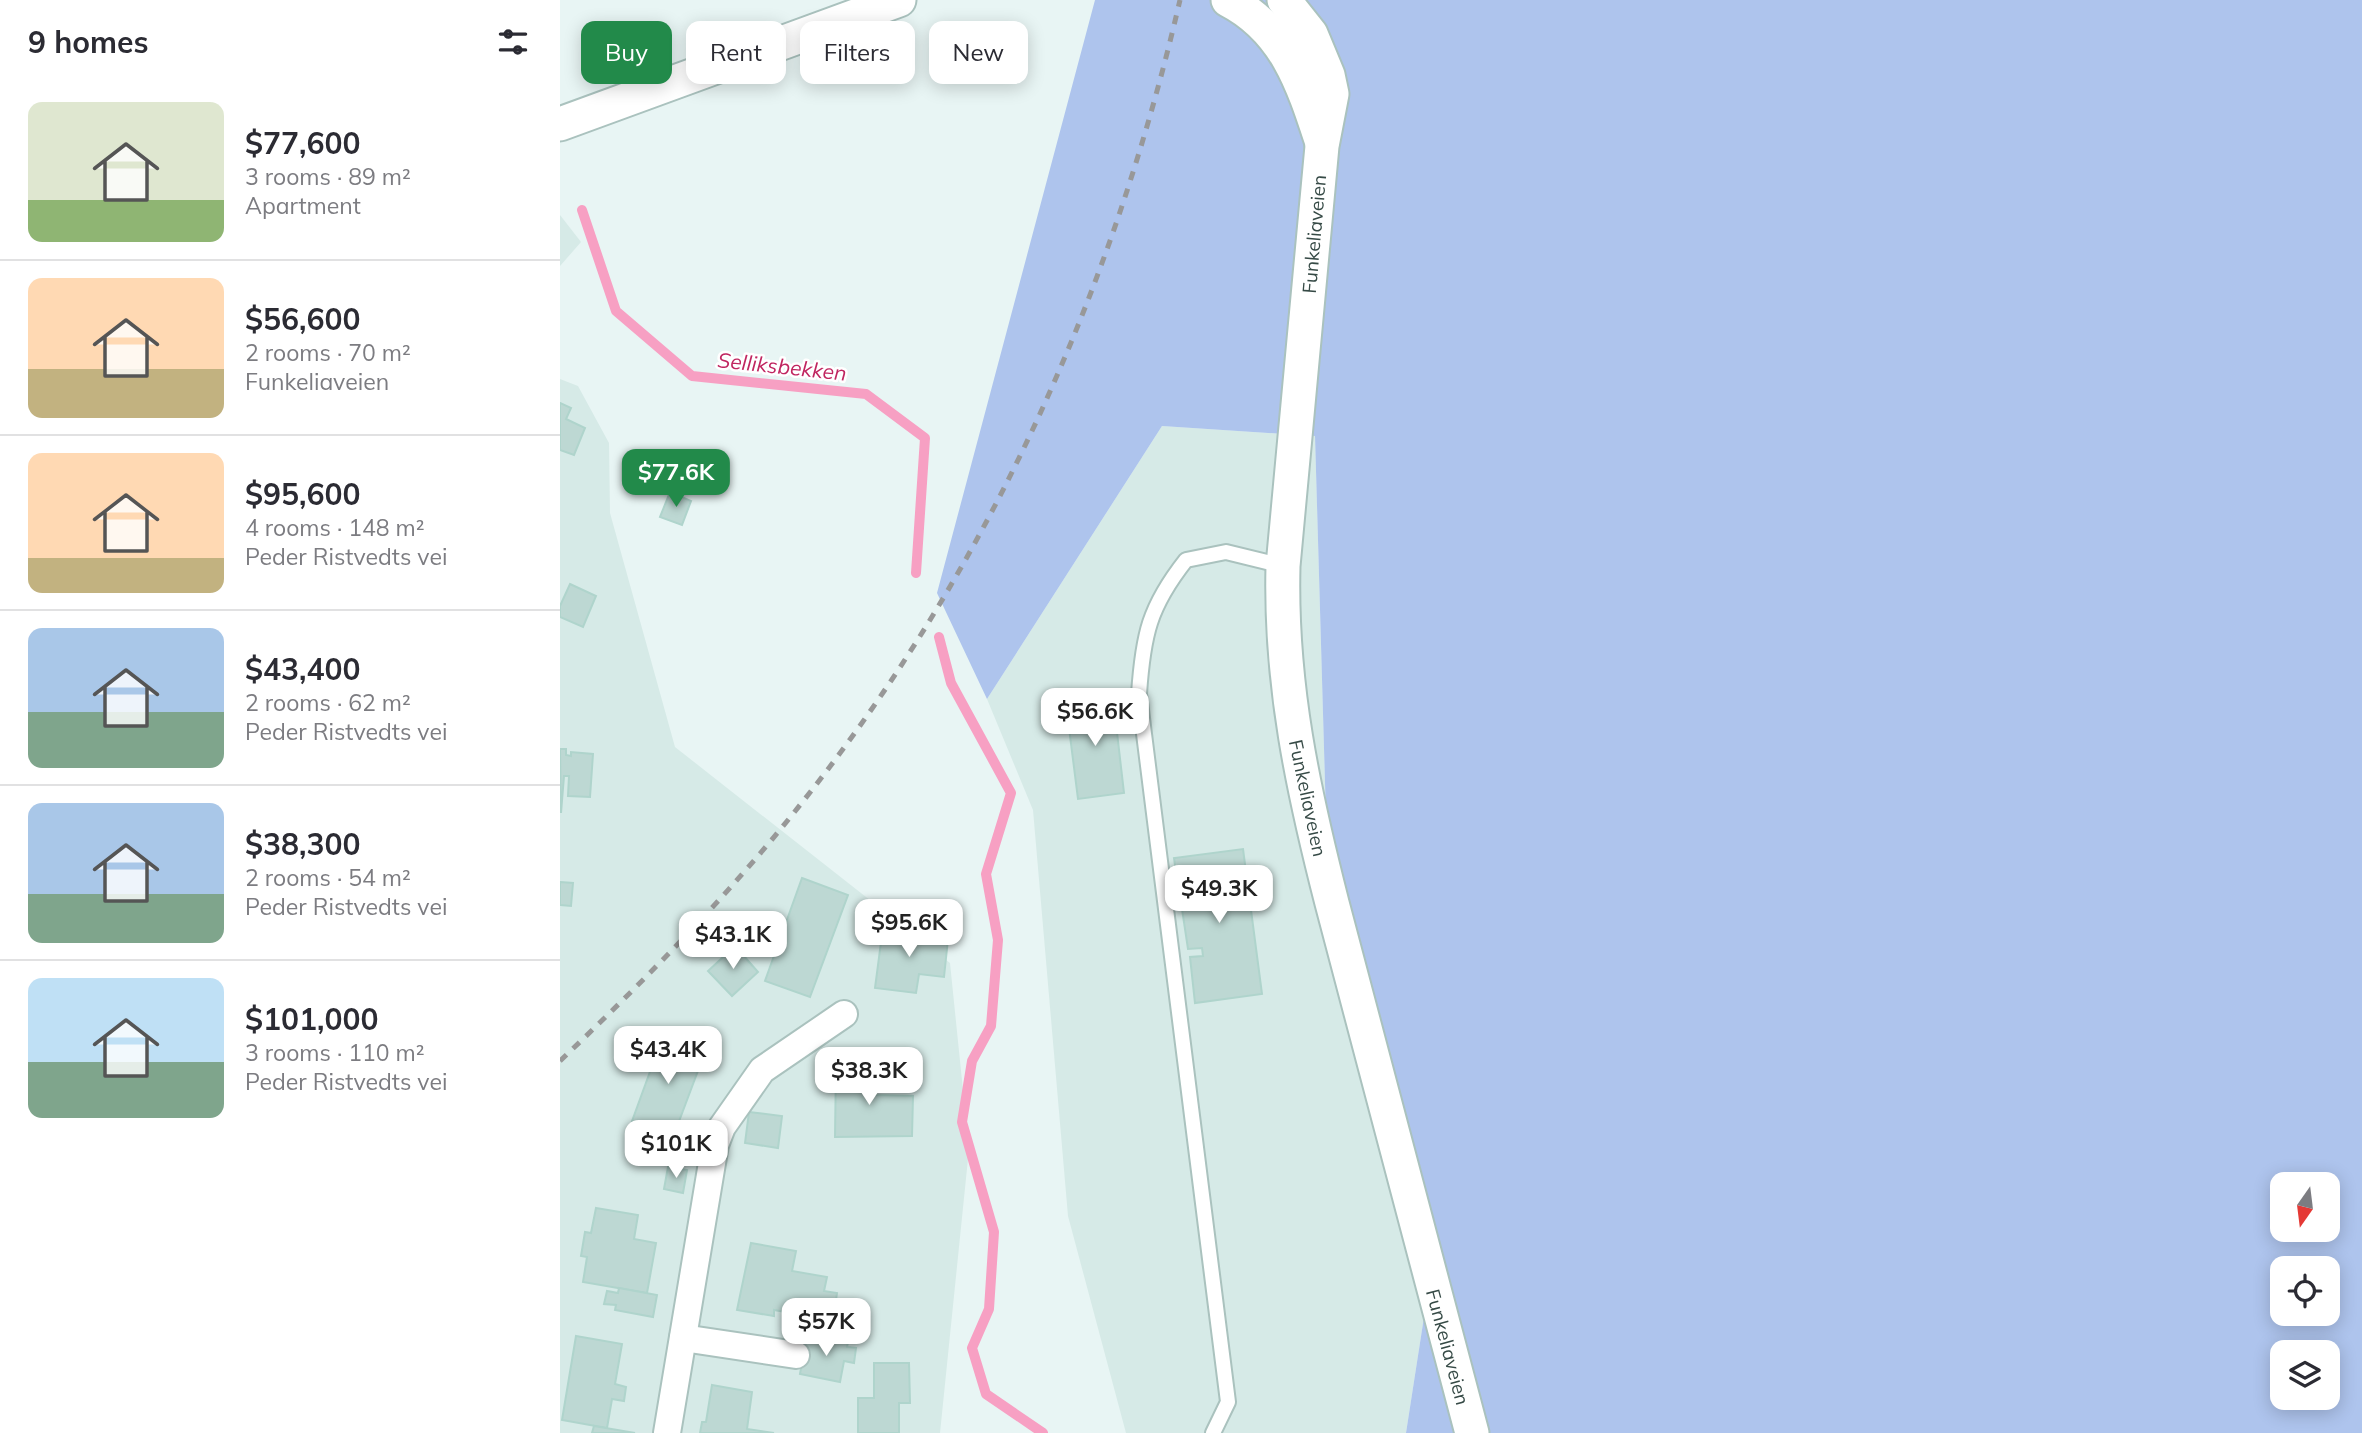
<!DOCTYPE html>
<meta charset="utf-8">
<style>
body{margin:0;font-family:Mulish,sans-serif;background:#f7f7f7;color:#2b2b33;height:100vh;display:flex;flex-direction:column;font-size:26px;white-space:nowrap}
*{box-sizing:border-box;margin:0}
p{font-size:23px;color:#7c7c81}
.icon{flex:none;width:38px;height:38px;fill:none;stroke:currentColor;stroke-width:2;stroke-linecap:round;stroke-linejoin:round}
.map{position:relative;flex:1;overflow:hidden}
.sheet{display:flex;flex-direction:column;background:#fff;width:560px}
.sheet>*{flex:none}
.banner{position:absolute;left:21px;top:21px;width:665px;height:63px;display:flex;gap:14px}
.needle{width:46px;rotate:194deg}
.buttons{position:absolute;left:1710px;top:1172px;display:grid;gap:14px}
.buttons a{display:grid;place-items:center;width:70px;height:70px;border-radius:14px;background:#fff;box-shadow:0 4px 18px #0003;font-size:35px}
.price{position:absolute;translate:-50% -60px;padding:0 16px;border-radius:14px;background:#fff;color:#222;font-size:23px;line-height:46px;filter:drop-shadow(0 2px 4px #0008)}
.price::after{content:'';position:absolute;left:50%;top:42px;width:21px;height:16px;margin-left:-10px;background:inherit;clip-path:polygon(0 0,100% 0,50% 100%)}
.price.active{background:#228a4a;color:#fff}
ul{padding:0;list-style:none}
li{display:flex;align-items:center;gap:21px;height:175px;padding:0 28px}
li+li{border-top:2px solid #e1e1e2}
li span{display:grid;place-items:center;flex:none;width:196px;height:140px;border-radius:14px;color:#555}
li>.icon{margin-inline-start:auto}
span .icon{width:84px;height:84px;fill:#fffc;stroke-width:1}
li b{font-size:30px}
h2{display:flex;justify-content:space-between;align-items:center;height:84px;padding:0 28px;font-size:30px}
.tag{padding:0 24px;border-radius:14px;background:#fff;box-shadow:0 4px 18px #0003;font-size:24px;line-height:63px}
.tag.active{background:#228a4a;color:#fff}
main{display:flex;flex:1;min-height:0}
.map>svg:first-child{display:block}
</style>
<main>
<section class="sheet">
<h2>9 homes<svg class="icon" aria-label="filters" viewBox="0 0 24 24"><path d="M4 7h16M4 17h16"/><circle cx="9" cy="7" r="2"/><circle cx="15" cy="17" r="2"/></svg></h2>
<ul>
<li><span style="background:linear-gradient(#dfe7d0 70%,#8fb573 0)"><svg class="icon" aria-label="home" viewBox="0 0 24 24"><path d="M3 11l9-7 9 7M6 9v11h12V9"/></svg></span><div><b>$77,600</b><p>3 rooms · 89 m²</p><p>Apartment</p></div></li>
<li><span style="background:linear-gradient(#ffd9b3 65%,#c2b280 0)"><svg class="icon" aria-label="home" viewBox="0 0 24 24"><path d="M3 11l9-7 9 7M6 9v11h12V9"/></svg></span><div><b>$56,600</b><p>2 rooms · 70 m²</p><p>Funkeliaveien</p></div></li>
<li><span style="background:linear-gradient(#ffd9b3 75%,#c2b280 0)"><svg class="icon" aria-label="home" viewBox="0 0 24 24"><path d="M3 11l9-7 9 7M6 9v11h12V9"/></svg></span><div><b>$95,600</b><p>4 rooms · 148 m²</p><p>Peder Ristvedts vei</p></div></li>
<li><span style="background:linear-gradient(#a9c7e8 60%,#7fa58c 0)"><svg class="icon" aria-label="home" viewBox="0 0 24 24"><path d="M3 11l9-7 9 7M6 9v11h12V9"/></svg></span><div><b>$43,400</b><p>2 rooms · 62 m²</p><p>Peder Ristvedts vei</p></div></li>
<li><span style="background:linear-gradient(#a9c7e8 65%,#7fa58c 0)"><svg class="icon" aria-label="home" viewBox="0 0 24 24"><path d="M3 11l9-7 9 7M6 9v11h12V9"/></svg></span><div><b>$38,300</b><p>2 rooms · 54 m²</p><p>Peder Ristvedts vei</p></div></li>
<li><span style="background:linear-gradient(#bfe0f5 60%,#7fa58c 0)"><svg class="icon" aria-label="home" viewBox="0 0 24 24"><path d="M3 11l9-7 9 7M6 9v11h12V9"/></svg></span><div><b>$101,000</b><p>3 rooms · 110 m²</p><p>Peder Ristvedts vei</p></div></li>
</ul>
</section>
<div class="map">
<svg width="1802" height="1433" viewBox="0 0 1802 1433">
<rect width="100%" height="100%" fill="#e8f5f4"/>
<!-- residential -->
<g fill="#d6eae7">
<path d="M0,215L21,242L0,266Z"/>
<path d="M0,379L18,386L49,443L50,513L115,747L390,963L409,1149L380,1433H0Z"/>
<path d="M602,426L755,436L767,852L873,1259L846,1433H566L508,1216L473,810L427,699Z"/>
</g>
<!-- green -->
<path fill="#aec4ed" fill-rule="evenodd" d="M535,0H1802V1433H846L873,1259L767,852L755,436L602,426L427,699L377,593ZM1722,1185H1768V1230H1722ZM1722,1269H1768V1314H1722ZM1722,1353H1768V1398H1722Z"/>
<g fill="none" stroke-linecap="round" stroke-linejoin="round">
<!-- stream -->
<g stroke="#f7a0c3" stroke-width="10">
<path d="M22,210L56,311L132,376L306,394L365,438L356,573"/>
<path d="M379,637L391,683L451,793L426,874L438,940L431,1026L412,1061L402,1122L434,1232L429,1309L412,1348L426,1394L483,1433"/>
</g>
</g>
<!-- building -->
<g fill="#bdd8d3" stroke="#afd4cc" stroke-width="2">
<path d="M0,403L11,408L6,419L25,428L14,455L0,450Z"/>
<path d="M110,492L131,501L122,525L100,517Z"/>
<path d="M10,584L36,596L23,627L0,617V606Z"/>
<path d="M553,698L564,793L518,799L506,704Z"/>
<path d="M0,749H6V755L11,756V752L33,754L30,797L8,796L9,776H4L1,813Z"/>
<path d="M683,849L702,994L635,1003L630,957L643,956L642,948L628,949L622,909L637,906L636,898L620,900L614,858Z"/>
<path d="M242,878L288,895L250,997L205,981Z"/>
<path d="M0,882L13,883L11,906L0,905Z"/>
<path d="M323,927L364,932L363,936L388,939L384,977L359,974L356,993L315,988Z"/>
<path d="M175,946L198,972L172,996L148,971Z"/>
<path d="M102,1029L130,1039L128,1045L145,1052L112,1140L71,1124L103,1036L99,1035Z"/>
<path d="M276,1066L316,1067V1095L353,1096L352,1136L275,1137Z"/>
<path d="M189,1112L222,1116L218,1148L185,1143Z"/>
<path d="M108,1167L127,1170L123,1193L104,1189Z"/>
<path d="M36,1208L78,1215L74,1239L96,1243L87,1293L23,1282L27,1257L21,1256L25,1232L31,1233Z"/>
<path d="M191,1243L236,1251L232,1271L267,1277L264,1291L277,1293L274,1313H260L259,1318L214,1310V1316L177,1310Z"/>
<path d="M59,1288L97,1295L93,1317L55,1310L56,1305L44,1304L47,1291L58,1293Z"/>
<path d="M247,1334L288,1342L287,1347L296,1348L294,1363L284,1361L280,1382L240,1374Z"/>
<path d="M16,1336L62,1344L55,1384L66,1387L64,1401L52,1399L47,1428L2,1420Z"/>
<path d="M314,1363H349L350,1403H339V1433H298V1398H314Z"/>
<path d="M152,1385L192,1392L187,1429L214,1433H140L142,1422H146Z"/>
<path d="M34,1426L75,1433H32Z"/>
</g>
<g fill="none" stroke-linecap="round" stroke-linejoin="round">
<!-- service casing -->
<g stroke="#aac2be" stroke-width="18">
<path id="service" d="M653,1433L668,1402L579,694C583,635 589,607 626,560L666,552L723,566"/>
</g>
<!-- minor casing -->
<g stroke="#aac2be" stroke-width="30">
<g id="minor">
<path d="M123,1338L236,1355"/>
<path d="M107,1433L155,1145L162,1127L202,1070L284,1014"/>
</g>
</g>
<!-- tertiary casing -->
<g stroke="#aac2be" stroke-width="37">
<g id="tertiary">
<path d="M668,0C726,30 743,85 762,143"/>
<path d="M724,0L751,34L768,75L772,94L762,146L723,566C720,684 743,790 772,903L912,1433"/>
<path d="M0,124L339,0"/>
</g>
</g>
<!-- service -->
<use href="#service" stroke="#fff" stroke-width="14"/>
<!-- minor -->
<use href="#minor" stroke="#fff" stroke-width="26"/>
<!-- tertiary -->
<use href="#tertiary" stroke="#fff" stroke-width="33"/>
<!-- rail -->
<path stroke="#989898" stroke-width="5" stroke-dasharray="9 9" stroke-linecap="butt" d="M0,1061C86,979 170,894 244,800C430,566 553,290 620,0"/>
</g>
<g text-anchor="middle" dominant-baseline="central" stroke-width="5" stroke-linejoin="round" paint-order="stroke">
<!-- street labels -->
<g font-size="19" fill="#364a46" stroke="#fff">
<text transform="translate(754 234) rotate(-85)">Funkeliaveien</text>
<text transform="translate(748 798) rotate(78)">Funkeliaveien</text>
<text transform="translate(888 1347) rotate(75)">Funkeliaveien</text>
</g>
<!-- water labels -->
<g font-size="21" font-style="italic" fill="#c02560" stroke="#fff">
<text transform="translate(222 366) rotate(6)">Selliksbekken</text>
</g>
</g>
</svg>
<div class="buttons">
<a><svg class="needle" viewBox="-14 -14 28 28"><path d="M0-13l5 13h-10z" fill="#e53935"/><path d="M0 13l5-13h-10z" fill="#7c7c81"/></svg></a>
<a><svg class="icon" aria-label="locate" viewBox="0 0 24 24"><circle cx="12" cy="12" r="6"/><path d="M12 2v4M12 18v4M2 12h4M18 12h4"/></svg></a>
<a><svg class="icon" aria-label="layers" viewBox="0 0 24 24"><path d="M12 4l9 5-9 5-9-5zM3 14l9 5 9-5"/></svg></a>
</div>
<b class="price active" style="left:116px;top:509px">$77.6K</b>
<b class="price" style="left:535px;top:748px">$56.6K</b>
<b class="price" style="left:659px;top:925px">$49.3K</b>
<b class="price" style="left:349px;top:959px">$95.6K</b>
<b class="price" style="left:173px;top:971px">$43.1K</b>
<b class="price" style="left:108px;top:1086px">$43.4K</b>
<b class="price" style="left:309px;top:1107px">$38.3K</b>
<b class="price" style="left:116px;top:1180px">$101K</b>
<b class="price" style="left:266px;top:1358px">$57K</b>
<div class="banner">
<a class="tag active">Buy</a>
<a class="tag">Rent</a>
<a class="tag">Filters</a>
<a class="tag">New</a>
</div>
</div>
</main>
